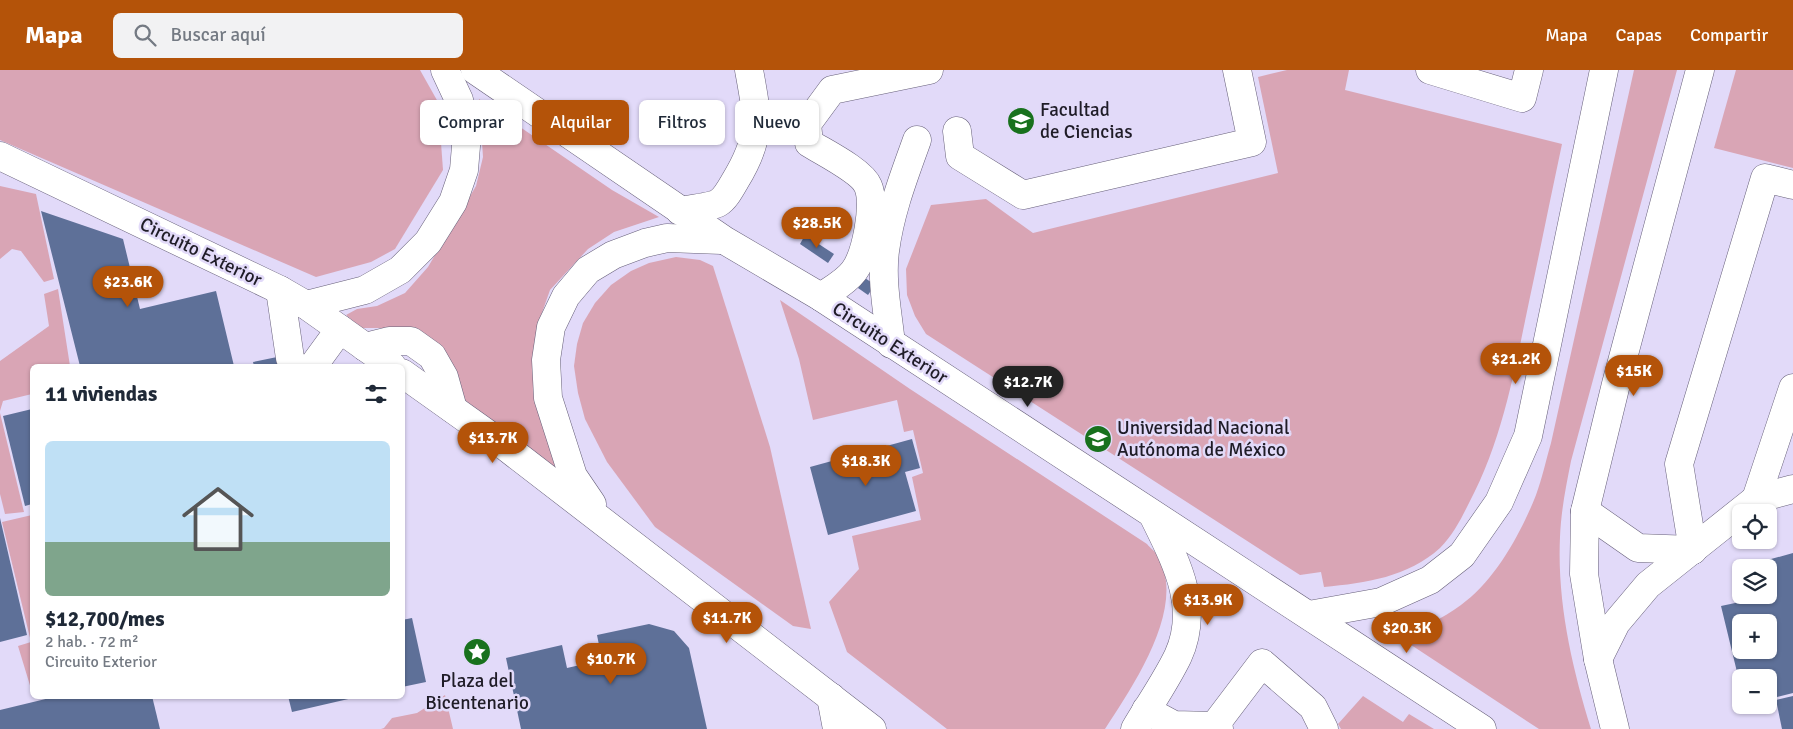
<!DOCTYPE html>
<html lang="es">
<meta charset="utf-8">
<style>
body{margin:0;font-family:Signika,sans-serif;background:#f2f2f3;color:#1f2937;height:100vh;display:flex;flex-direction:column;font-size:19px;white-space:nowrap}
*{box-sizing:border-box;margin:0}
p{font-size:16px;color:#747a83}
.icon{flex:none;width:28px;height:28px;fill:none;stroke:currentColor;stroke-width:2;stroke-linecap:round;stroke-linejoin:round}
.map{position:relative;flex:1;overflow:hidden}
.drawer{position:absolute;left:30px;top:294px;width:375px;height:335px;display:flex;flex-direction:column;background:#fff;border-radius:8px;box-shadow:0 1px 4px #0004}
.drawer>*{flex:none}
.top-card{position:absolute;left:420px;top:30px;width:475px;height:45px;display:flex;gap:10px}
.fabs{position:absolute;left:1732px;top:434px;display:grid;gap:10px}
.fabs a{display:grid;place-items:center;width:45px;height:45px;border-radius:8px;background:#fff;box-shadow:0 1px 4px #0004;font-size:25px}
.price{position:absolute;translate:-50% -42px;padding:0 11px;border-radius:18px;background:#b45309;color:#fff;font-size:16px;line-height:32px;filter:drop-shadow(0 1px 2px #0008)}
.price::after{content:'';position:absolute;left:50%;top:30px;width:15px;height:11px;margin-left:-8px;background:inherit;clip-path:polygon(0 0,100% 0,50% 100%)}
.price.current{background:#222;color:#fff}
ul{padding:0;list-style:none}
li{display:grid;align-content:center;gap:10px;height:265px;padding:0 15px}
li span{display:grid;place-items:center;height:155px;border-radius:8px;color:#555}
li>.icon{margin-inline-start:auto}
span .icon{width:90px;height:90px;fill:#fffc;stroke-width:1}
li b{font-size:21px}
h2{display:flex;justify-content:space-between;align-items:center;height:60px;padding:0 15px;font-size:21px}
.chip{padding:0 18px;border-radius:8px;background:#fff;box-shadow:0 1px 4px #0004;font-size:18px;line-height:45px}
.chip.current{background:#b45309;color:#fff}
header{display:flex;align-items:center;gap:30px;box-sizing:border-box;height:70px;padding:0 25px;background:#b45309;color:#fff}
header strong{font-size:24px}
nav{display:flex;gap:28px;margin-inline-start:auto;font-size:18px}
.search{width:350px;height:45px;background:#f2f2f3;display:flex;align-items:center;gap:12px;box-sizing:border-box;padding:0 18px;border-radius:8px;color:#747a83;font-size:19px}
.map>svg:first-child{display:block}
</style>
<header>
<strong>Mapa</strong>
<div class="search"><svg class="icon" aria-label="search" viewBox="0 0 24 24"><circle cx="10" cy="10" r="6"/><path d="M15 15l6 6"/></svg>Buscar aquí</div>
<nav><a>Mapa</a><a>Capas</a><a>Compartir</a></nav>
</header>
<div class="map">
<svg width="1793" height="659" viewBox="0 0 1793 659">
<rect width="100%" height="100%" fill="#e2daf9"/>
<!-- green -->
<g fill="#d9a5b5">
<path d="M0,0H420L438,32L443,100L395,179L371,192L316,207L0,70Z"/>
<path d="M1287,0H1349L1345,20L1562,74C1551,125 1541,176 1530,227C1515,298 1503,369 1469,433C1461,449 1453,465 1440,478C1408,507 1366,513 1324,517L1321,502L1300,505L926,264L915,246L907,225L906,199L931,135L986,129L1033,163L1278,103L1258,7Z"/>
<path d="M1634,0H1677L1571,391C1566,416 1561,441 1560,467C1557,533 1572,597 1591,659H1539L1399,567C1421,558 1442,549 1461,535C1495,511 1521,463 1536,425C1542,409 1546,390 1551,373Z"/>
<path d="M1736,0H1793V98L1714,78Z"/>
<path d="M479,29L612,120L659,147L614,162L588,179L550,220L537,257L533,283L537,318L561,407L461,327L416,264L380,258H361L346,245L357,239L377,236L405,223L428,197L476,116L483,87Z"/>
<path d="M0,116L36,124L54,209L44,212L21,181L12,179L0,189Z"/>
<path d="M676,187L700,190L713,196L770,377L811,559L793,556L655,457L607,392L585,349L578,323L574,296L577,274L583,253L595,233L611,215L631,201L649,193Z"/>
<path d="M58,219L70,296H32V324L3,331L0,341V291L49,256L44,224Z"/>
<path d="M780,230L910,319L1147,474C1150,478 1155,481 1157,485C1189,535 1132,617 1105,659H947L847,582L829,532L859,499L852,466L921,450L912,407L923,403L913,360L904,362L897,330L813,350L799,289Z"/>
<path d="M0,343L24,442L5,444L0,424Z"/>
<path d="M32,445V622L18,576L31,572L2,452Z"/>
<path d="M445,625L453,659H381L384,658L392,648L417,643Z"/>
<path d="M1363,626L1403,652L1409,644L1434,659H1341L1338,654Z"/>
</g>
<!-- building -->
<g fill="#5e7098" fill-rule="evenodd">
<path d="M41,141L123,169L140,239L216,221L234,296H80Z"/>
<path d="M805,165L834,184L828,193L800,174Z"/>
<path d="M865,208L875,215L868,225L858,218Z"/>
<path d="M282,286L284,296H254L253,292Z"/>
<path d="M32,339V434L25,436L3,346Z"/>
<path d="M912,369L920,398L905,402L916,441L828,465L810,397Z"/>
<path d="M0,448L27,565L0,572Z"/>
<path d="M1793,483V623L1777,627L1774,616L1769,617V608H1748L1746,600L1737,602L1721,536L1754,529L1753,525H1769V498H1747L1746,496ZM1741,552H1769V580H1741Z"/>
<path d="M412,548L426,612L402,617V550Z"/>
<path d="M649,554L674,561L689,578L707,659H521L506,588L562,575L567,598L602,590L597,565Z"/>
<path d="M58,626H152L160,659H0V640Z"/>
<path d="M288,626H357V627L292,642Z"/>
<path d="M1793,626V659H1782L1776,630Z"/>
</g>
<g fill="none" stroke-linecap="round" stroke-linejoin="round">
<!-- minor casing -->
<g stroke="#67607a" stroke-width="29">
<g id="minor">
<path d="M475,0L724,170L821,227L1482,659"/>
<path d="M1430,0L1522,28L1529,0"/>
<path d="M957,61L960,86L1023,125L1252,72L1237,0"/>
<path d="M0,86L280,220L306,235L392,296"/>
<path d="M680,141C689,139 711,137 718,133C725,129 731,118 735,111C762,67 758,49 749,0"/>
<path d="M280,220L290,288L294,296"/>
<path d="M821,227C831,220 846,212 854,201C866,185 876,134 868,116C862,101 823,82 809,73L807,54L832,20L929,0"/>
<path d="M306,235L365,220L400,200L428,172L453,132L464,100L467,64L459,30L445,0"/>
<path d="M891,274C888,244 881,211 885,181C890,142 904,106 917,70"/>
<path d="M365,277L389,271H411L432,286L444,307L453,339"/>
<path d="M313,296L340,259"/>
<path d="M402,303L506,377L872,659"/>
<path d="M1756,429L1793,318"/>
<path d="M592,434L573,406L548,328L546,290L551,257L566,226L588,200L613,185L645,173L667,168L722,170"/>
<path d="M1585,441L1638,478L1693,480"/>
<path d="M1693,480L1679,394L1765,108L1793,115"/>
<path d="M1309,545L1381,532L1430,510L1462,485L1499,432L1528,366L1604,0"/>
<path d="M1598,589L1616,553L1648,515L1756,429L1793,419"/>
<path d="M831,627L837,659"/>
<path d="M1146,640L1174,655L1214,656L1219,659"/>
<path d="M1135,659C1149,635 1166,611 1178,586C1201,536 1175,490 1153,445"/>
<path d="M1212,659L1262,593L1313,637L1324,659"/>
<path d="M1615,659L1598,589L1584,504L1585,441L1616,314L1700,0"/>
</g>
</g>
<!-- minor -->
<use href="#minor" stroke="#fff" stroke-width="28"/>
</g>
<!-- icons -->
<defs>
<g id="university-disc" transform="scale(1.4375)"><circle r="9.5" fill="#18711d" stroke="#e2daf9"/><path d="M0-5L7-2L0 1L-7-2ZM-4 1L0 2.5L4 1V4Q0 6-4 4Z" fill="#fff"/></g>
<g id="sight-disc" transform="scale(1.4375)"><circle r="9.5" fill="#18711d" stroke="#e2daf9"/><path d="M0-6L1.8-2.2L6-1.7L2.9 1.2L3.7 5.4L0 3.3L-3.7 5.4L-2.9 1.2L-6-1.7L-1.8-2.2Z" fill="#fff"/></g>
</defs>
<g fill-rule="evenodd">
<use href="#university-disc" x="1021" y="51"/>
<use href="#university-disc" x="1098" y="369"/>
<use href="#sight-disc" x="477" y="582"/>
</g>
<g text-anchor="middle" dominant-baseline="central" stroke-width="5" stroke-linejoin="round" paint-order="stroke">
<!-- poi labels -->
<g font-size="19" fill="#1f1c27" stroke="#e2daf9" text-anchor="start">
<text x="1040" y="40">Facultad<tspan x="1040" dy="22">de Ciencias</tspan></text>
<text x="1117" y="358">Universidad Nacional<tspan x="1117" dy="22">Autónoma de México</tspan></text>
<text x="477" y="611" text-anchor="middle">Plaza del<tspan x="477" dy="22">Bicentenario</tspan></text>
</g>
<!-- street labels -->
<g font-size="19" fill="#1f1c27" stroke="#e2daf9">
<text transform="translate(201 182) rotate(26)">Circuito Exterior</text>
<text transform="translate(890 273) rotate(33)">Circuito Exterior</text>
</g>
</g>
</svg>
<div class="fabs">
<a><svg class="icon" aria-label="locate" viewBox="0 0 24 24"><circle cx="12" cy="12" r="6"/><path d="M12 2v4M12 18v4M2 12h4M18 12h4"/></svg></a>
<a><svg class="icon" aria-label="layers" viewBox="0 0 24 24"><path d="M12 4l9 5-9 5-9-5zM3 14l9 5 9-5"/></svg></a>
<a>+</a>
<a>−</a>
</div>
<b class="price" style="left:817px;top:179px">$28.5K</b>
<b class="price" style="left:128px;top:238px">$23.6K</b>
<b class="price" style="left:1516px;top:315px">$21.2K</b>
<b class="price" style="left:1634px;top:327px">$15K</b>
<b class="price current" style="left:1028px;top:338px">$12.7K</b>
<b class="price" style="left:493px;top:394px">$13.7K</b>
<b class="price" style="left:866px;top:417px">$18.3K</b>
<b class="price" style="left:1208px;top:556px">$13.9K</b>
<b class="price" style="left:727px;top:574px">$11.7K</b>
<b class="price" style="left:1407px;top:584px">$20.3K</b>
<b class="price" style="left:611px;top:615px">$10.7K</b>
<div class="top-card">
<a class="chip">Comprar</a>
<a class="chip current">Alquilar</a>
<a class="chip">Filtros</a>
<a class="chip">Nuevo</a>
</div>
<section class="drawer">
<h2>11 viviendas<svg class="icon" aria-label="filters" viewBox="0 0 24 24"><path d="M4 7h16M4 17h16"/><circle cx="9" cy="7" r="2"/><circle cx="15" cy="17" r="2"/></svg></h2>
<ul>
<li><span style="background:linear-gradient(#bfe0f5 65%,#7fa58c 0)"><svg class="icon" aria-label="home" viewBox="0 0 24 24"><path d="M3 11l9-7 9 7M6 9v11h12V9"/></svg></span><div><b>$12,700/mes</b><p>2 hab. · 72 m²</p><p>Circuito Exterior</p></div></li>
</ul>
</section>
</div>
